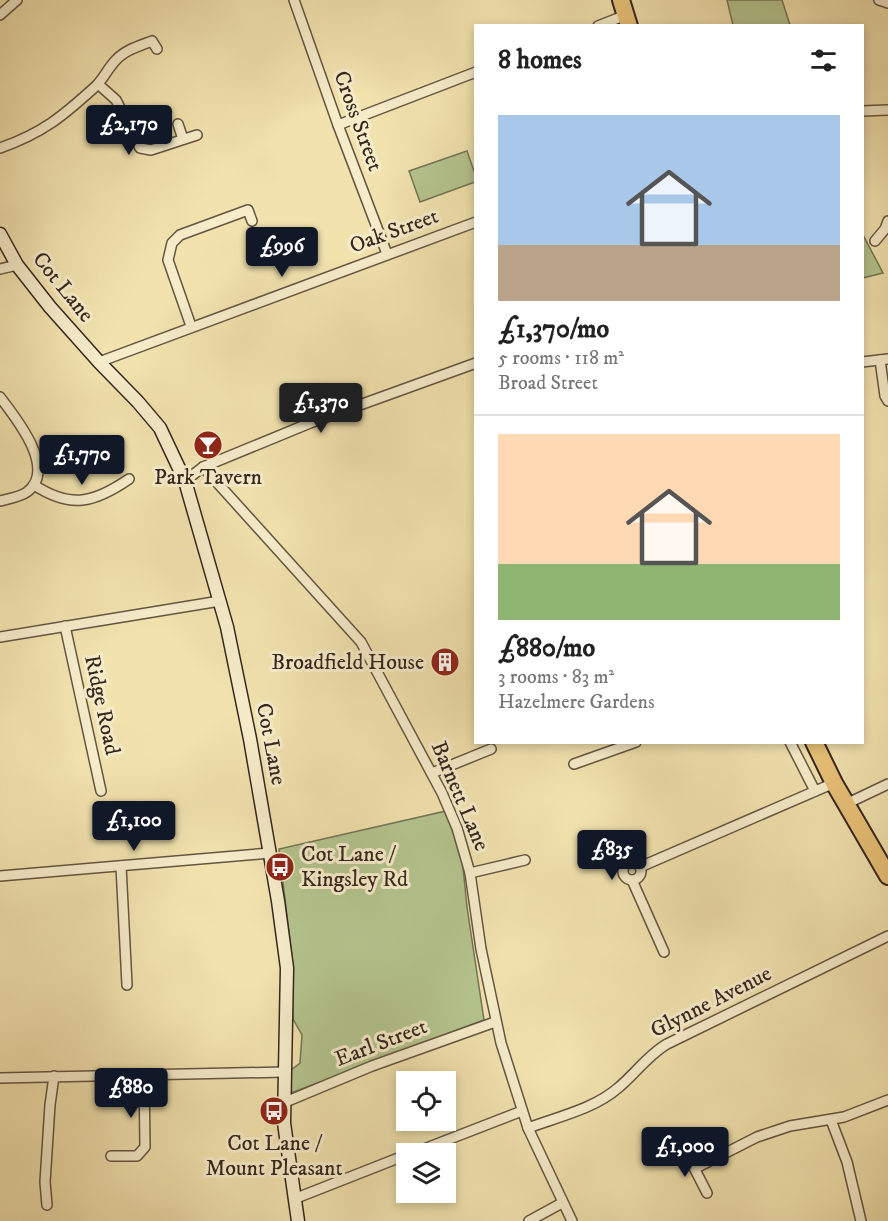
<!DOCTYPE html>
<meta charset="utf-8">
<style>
body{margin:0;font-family:"IM FELL DW Pica",serif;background:#f2f2f2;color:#222;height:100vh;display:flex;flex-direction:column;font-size:22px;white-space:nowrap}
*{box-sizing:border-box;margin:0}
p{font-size:20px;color:#767676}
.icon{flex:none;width:33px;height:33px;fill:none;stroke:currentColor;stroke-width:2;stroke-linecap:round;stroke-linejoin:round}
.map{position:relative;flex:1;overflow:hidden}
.side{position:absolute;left:474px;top:24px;width:390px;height:720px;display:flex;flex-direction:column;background:#fff;border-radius:0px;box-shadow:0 3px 9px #0003}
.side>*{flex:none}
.tools{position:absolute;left:396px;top:1071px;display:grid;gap:12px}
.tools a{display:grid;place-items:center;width:60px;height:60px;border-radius:0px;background:#fff;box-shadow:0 3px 9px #0003;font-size:30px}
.price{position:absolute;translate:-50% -51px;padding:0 14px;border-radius:6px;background:#111827;color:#fff;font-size:20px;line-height:39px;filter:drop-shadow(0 2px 3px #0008)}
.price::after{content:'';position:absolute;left:50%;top:36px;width:18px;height:14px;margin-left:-9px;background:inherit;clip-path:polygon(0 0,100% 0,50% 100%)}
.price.selected{background:#222;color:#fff}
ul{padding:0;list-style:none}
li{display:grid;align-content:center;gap:12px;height:318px;padding:0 24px}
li+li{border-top:2px solid #e0e0e0}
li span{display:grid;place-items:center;height:186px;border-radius:0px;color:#555}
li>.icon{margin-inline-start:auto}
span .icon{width:108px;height:108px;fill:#fffc;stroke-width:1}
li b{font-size:26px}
h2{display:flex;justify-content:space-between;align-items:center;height:72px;padding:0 24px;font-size:26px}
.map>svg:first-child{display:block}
</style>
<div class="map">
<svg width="888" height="1221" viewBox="0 0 888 1221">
<rect width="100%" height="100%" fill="#f1e2ae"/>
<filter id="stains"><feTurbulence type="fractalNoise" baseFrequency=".00333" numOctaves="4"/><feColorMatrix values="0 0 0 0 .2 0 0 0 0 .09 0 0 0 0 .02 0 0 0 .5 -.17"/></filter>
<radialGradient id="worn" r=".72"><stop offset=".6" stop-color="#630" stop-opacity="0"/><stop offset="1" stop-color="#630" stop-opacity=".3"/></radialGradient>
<!-- green -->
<g fill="#b4c48e" stroke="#747556" stroke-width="1.5">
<path d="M727,0H782L790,25H733Z"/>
<path d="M467,151L475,174V182L420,202L409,171Z"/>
<path d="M862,233L883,273L863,278L862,277Z"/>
<path d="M446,811L462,858L467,907L484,1020L291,1093V1070L300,1063L302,1035L293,1019V966L279,849Z"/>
</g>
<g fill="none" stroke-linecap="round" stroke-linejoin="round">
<!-- street casing -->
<g stroke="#645542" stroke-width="12">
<g id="street">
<path d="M294,0L338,125L387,254"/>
<path d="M879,0L888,3"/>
<path d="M0,15L17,0"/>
<path d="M598,26L626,15"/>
<path d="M98,84L116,100L140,148L151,150L197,135"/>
<path d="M862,111L888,110"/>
<path d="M178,124L183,139"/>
<path d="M338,125L476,72"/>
<path d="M0,148C43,133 63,116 96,86C104,78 108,68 116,60C125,50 139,46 152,41L157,49"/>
<path d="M875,241L885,229L888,221"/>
<path d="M0,269L17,265"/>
<path d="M191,326L168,260L172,243L180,235L248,210L252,221"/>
<path d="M880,360L885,396L888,401"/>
<path d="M99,362L476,222"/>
<path d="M862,362L888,359"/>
<path d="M0,397C15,417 58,469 27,492C20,497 8,499 0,501"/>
<path d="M203,467L361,642L442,793L457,828L470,873L481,949L501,1043L528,1128L572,1221"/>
<path d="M185,481L203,467L310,423L476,363"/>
<path d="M34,485C71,509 94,503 129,479"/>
<path d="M65,626L101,791"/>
<path d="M0,637L220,601"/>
<path d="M790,742L815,791"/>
<path d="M574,764L636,742"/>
<path d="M432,773L491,749"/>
<path d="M846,804L888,784"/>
<circle cx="632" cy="871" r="9"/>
<path d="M121,866L127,985"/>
<path d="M640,867L834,783"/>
<path d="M470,873L525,860"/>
<path d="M0,876L270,853"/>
<path d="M632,880L664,952"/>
<path d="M0,1078L284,1072"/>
<path d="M283,1103L372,1066L495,1022"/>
<path d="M831,1120L847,1162L861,1221"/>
<path d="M528,1128C557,1117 594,1109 618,1088C635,1074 648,1055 667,1044L888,936"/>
<path d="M685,1150L707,1193"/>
<path d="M411,1154L522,1111"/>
<path d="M111,1156H137L145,1147L144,1074"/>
<path d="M696,1168L757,1137L790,1126L844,1117L888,1100"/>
<path d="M294,1199L406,1155"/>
<path d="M47,1205L45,1182L50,1105L54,1076"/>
<path d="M529,1221L562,1203"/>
</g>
</g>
<!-- secondary casing -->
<g stroke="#35261e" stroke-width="15">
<path id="secondary" d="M0,234L17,265L50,307L99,362L138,402L160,428L185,481L227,627L250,739L278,901L287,968L284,1123L298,1221"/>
</g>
<!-- highway casing -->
<g stroke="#35261e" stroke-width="20">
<g id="highway">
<path d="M621,0L629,26"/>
<path d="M814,742L834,783L888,876"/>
</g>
</g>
<!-- street -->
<use href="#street" stroke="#f6ecca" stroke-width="9"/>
<!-- secondary -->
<use href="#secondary" stroke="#f6ecca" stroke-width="12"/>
<!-- highway -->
<use href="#highway" stroke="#e8c177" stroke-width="16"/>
</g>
<!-- icons -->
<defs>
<g id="bar-disc" transform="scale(1.5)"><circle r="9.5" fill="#8f2418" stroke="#f6ecca"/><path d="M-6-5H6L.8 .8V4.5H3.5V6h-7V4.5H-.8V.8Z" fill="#fff"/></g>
<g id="building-disc" transform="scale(1.5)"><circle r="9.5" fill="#8f2418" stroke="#f6ecca"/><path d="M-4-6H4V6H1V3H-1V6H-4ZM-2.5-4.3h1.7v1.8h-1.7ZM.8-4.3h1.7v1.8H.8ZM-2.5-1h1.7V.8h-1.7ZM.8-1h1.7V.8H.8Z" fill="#fff"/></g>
<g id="bus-disc" transform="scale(1.5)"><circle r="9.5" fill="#8f2418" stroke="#f6ecca"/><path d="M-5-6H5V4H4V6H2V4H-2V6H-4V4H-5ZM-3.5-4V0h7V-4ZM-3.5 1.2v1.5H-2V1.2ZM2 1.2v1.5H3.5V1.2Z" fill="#fff"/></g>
</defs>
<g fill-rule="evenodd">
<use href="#bar-disc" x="208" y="445"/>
<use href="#building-disc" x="445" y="662"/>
<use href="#bus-disc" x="280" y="867"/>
<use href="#bus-disc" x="274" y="1111"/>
</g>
<g text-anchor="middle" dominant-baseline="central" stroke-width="6" stroke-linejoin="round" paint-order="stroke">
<!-- street labels -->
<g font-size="22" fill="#35261e" stroke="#f6ecca">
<text transform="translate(358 121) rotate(70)">Cross Street</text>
<text transform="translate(394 231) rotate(-20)">Oak Street</text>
<text transform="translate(63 287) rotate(51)">Cot Lane</text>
<text transform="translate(102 705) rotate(78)">Ridge Road</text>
<text transform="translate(271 744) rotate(79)">Cot Lane</text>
<text transform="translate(460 796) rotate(67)">Barnett Lane</text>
<text transform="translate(711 1002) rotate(-27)">Glynne Avenue</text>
<text transform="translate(381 1043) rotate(-21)">Earl Street</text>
</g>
<!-- poi labels -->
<g font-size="22" fill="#35261e" stroke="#f6ecca">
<text x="208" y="477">Park Tavern</text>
<text x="424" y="662" text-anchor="end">Broadfield House</text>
<text x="301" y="854" text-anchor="start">Cot Lane /<tspan x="301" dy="25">Kingsley Rd</tspan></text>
<text x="274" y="1143">Cot Lane /<tspan x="274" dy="25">Mount Pleasant</tspan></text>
</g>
</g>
<rect width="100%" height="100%" filter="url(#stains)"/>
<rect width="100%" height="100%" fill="url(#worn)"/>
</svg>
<div class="tools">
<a><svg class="icon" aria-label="locate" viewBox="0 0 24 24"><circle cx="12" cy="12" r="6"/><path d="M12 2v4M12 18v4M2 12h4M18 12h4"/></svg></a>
<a><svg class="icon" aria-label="layers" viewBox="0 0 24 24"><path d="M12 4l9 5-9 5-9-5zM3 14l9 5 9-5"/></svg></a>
</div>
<b class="price" style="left:129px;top:156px">£2,170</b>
<b class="price" style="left:282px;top:278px">£996</b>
<b class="price selected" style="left:321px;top:434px">£1,370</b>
<b class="price" style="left:82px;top:486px">£1,770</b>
<b class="price" style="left:134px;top:852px">£1,100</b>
<b class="price" style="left:612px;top:881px">£835</b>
<b class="price" style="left:131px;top:1119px">£880</b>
<b class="price" style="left:685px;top:1178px">£1,000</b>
<section class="side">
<h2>8 homes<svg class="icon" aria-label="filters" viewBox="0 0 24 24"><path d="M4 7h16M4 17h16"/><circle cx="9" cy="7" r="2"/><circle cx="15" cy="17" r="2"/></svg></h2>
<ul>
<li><span style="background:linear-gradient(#a9c7e8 70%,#b9a48a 0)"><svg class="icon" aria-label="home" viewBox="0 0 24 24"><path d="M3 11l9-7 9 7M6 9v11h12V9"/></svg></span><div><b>£1,370/mo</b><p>5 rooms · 118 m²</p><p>Broad Street</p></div></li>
<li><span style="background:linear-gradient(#ffd9b3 70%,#8fb573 0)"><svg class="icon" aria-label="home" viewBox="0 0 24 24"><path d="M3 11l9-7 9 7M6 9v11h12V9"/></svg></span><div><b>£880/mo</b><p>3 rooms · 83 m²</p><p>Hazelmere Gardens</p></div></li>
</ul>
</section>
</div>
